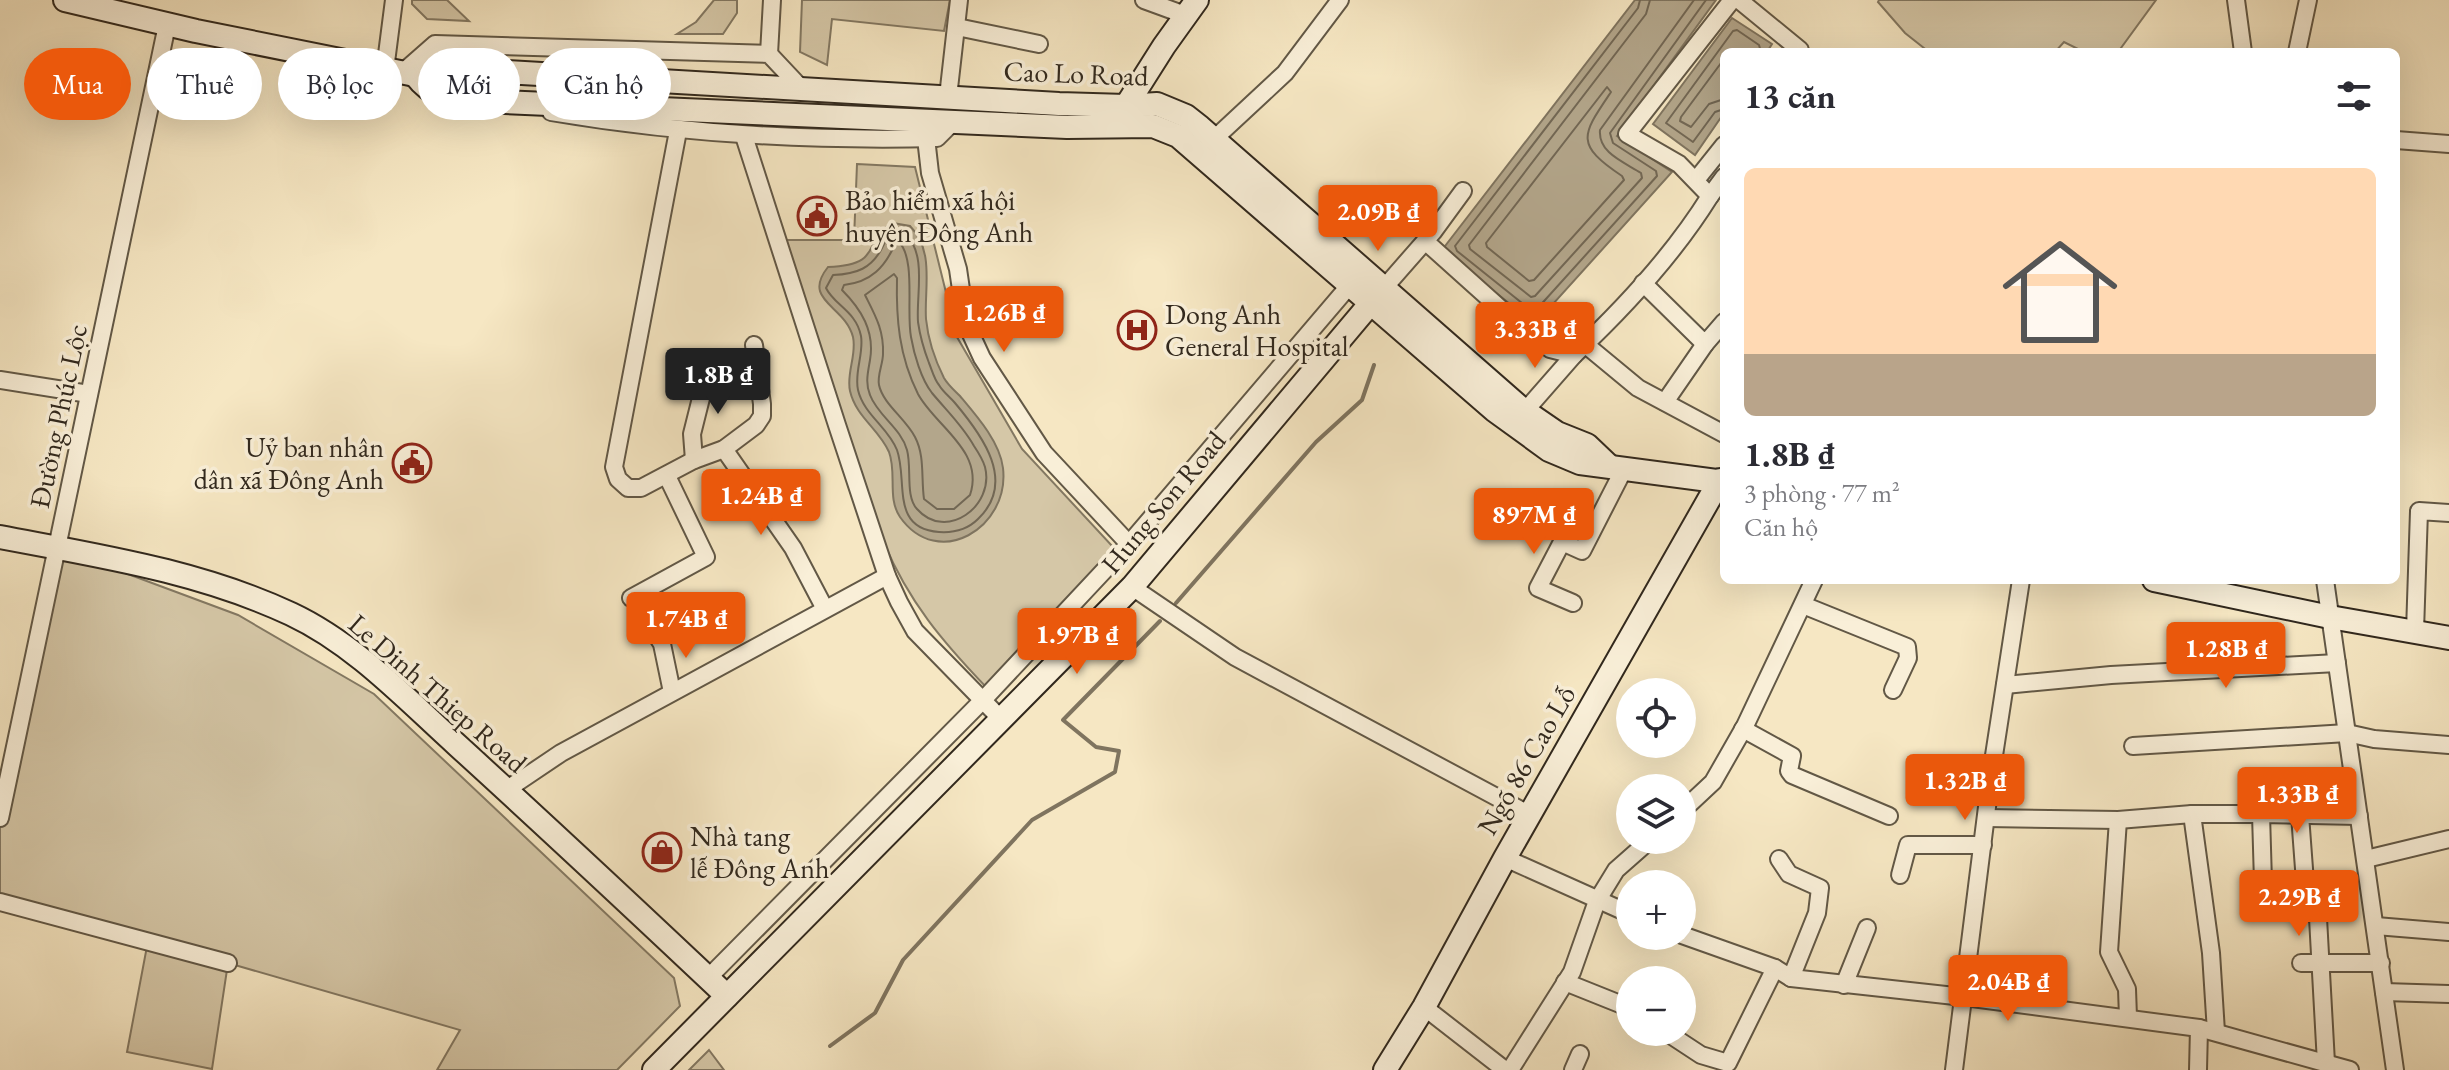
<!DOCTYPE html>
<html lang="vi">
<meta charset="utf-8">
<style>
body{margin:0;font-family:"EB Garamond",serif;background:#f2f2f3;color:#2b2b33;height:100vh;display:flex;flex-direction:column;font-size:30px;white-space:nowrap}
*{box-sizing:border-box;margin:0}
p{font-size:26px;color:#7c7c81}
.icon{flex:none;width:44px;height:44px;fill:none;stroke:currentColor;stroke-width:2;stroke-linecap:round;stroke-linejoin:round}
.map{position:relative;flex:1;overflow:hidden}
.side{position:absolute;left:1720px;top:48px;width:680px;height:536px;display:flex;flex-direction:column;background:#fff;border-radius:12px;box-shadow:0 8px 32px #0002}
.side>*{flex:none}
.guide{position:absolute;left:24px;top:48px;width:760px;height:72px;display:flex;gap:16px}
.tools{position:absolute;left:1616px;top:678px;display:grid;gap:16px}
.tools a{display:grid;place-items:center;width:80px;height:80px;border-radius:50%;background:#fff;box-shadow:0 8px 32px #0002;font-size:40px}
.price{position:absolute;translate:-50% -68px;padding:0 18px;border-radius:8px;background:#ea580c;color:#fff;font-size:26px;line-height:52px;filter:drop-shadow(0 2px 4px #0008)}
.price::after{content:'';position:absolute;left:50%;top:48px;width:24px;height:18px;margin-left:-12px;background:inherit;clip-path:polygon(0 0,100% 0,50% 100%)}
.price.active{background:#222;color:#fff}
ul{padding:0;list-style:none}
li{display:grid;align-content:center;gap:16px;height:424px;padding:0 24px}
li+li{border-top:2px solid #e1e1e2}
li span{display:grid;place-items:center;height:248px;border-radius:12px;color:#555}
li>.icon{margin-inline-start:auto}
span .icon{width:144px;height:144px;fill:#fffc;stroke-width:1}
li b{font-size:34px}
h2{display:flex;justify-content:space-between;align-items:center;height:96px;padding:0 24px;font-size:34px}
.tag{padding:0 28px;border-radius:36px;background:#fff;box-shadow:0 8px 32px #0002;font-size:28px;line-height:72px}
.tag.active{background:#ea580c;color:#fff}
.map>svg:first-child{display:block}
</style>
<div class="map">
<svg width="2449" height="1070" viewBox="0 0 2449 1070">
<rect width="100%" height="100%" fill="#f6e7c3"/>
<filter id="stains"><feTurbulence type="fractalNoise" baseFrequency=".0025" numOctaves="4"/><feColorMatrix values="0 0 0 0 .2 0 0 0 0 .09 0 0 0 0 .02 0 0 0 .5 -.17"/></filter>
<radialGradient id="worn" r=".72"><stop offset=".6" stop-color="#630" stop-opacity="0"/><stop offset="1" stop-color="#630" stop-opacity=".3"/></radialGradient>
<!-- green -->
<g fill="#d5c7a7" stroke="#837862" stroke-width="2">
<path d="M412,0H447L469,21L427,19L412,4Z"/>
<path d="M714,0H737V13L723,34H677L696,22Z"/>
<path d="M802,0H950L944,31L832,19L827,65L800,52Z"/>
<path d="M1879,0H2156L2118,52H2084L2064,42L2055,52H1929L1905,33L1878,2Z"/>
<path d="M857,164L915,167L957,337L1022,449L1114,548L986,687C942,641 909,602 884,543L783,240H854Z"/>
<path d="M58,548L238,615L374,694L674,978L680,1006L617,1070H437L460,1030L228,963L212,1069L127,1052L148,941L0,902V821Z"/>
<path d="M709,1050L724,1070H689Z"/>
</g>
<!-- water -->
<g fill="#b3a68b" stroke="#7f745f" stroke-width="2">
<path d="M1635,0H1716L1617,136L1672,172L1535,324L1442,250Z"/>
<path d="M1732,18L1772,44L1767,52H1724V113L1695,155L1653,124Z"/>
<path d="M893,223L910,226C935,251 924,289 926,319C928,339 935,360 944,378C948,385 954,390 960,396C976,415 1000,442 1003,468C1010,528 938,571 900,517C887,498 897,473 889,452C879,429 856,417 850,391C846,373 857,355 853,337C845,305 801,301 828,267C887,265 860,239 893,223Z"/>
</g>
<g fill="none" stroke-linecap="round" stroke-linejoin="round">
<!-- shore -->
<g stroke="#726754" stroke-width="2">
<path d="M1640,0L1638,8L1455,246L1457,251L1532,311L1536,310L1657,176L1656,171L1613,143L1610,133L1706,0"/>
<path d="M1650,0L1646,14L1469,245L1470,249L1531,297L1535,296L1642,178L1641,173C1624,162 1598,153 1600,130L1694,0"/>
<path d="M1724,59L1681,117L1680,121L1691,127L1709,104L1724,99"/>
<path d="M1607,87L1611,92C1582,135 1574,144 1622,176L1624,180L1534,280L1529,281L1487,247L1486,243Z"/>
<path d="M1724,109L1715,112L1693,142L1666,123L1733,31L1737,30L1759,45L1761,52"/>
<path d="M896,231L906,234C927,256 916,294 918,322C920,336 924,350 929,363C932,370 934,379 939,385C943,392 950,397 955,403C982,435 1017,482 978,519C967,530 954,533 939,532C890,529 908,480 897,450C888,427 864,415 858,390C854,372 864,354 861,336C856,311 834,305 826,288L833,275C856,274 872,269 883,246C887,238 888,235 896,231Z"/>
<path d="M899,242C916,259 906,312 911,337C914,354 921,379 932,393C947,411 963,426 974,446C978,452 983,460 985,467C995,506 946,542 917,509C905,496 912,468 907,450C901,428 878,416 870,395C865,383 868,372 870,360C875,331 861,309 842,290L844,285C871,282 885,267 895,244Z"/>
<path d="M894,274L897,278C896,319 899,356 918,394C935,426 985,451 970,495L954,509H937L924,499C921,478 925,456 915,437C906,419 883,404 879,385C877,375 883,364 883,354C884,330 875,315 865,295Z"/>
</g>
<!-- stream -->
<g stroke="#7f745f" stroke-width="4">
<path d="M1176,603L1316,442L1362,400L1374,365"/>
<path d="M830,1046L875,1013L903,960L1032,820L1115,772L1119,751L1096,747L1063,720L1160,621"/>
</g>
<!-- street casing -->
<g stroke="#625846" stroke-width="20">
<g id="street">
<path d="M1144,0L1185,15"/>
<path d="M1739,0L1800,50L1798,52"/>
<path d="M2236,0L2243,52"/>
<path d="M957,27L1039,44"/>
<path d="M2297,52L2308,0"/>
<path d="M769,54L772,0"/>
<path d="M385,70L394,0"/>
<path d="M402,73L435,44L769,54L801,88"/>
<path d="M948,97L959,0"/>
<path d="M551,112C680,134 806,141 937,138L955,120"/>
<path d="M678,131L614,467L618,479L628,488H641L694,460L724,449L756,425L762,416V404L754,345"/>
<path d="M744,136L837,425L887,576L899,602L915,631L1002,720"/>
<path d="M926,138L930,173L958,269L964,310L970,332L982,358L1044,453L1129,544"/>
<path d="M1213,140L1285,73L1340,0"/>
<path d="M2396,140L2449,144"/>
<path d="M1696,180L1724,145"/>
<path d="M1710,196L1724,177"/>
<path d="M1425,241L1512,319L1550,349L1574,355C1624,308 1674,254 1710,196L1679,164L1627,134L1732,0"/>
<path d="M1643,283L1705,344L1724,322"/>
<path d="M1384,288L1433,232L1463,191"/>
<path d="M1586,345L1638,388L1724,434"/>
<path d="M0,380L89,394"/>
<path d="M1665,402L1705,344"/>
<path d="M1525,411L1574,355"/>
<path d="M724,449L793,548L825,609"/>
<path d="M694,460L692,434L708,370"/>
<path d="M2325,580L2395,1070"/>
<path d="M1132,587L1235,657L1530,815"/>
<path d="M631,598L706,557L667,476"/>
<path d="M1573,603L1538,588L1562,542L1582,551L1624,469"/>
<path d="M1803,605L1907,647L1908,658L1893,690"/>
<path d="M2415,631L2419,511L2449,513"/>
<path d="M2005,685L2111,675L2337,663"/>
<path d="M672,692L662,644L655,633L689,622"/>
<path d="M1743,729L1792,756L1789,771L1792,775L1889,816"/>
<path d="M2133,746L2347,733L2374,739L2449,745"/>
<path d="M506,790L561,753L887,576"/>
<path d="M1682,811L1713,782L1745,726L1814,580"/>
<path d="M2192,814L2211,953L2216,1032"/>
<path d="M2300,815L2307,909L2318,918L2326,1063"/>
<path d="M0,818L167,25"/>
<path d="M1986,818L2118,820L2192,814H2261"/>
<path d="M2118,820L2109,952L2127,989L2128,1017"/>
<path d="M1505,858L1630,914"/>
<path d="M1779,859L1789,874L1820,888L1817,913L1791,978"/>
<path d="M2366,859L2449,839"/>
<path d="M1900,875L1908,845H1983"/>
<path d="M2263,882L2261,814L2359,816"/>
<path d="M0,902L228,963"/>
<path d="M2376,926L2449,932"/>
<path d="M1682,935L1775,968L1791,978L1964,997L2199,1028L2350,1070"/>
<path d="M2301,963H2381"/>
<path d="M708,978L983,700L1129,544L1349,286"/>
<path d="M1565,982L1630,1008"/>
<path d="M1844,985L1867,928"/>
<path d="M2384,992L2449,994"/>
<path d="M1424,1007L1505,1070"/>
<path d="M1666,1032L1701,1055L1728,1063L1775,968"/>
<path d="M1510,1070L1572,972L1597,901L1616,870L1650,840"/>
<path d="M1573,1070L1580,1054"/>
<path d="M1954,1070L1991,775L2021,580"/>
<path d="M2198,1070L2199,1028"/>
</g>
</g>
<!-- secondary casing -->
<g stroke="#31281d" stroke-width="26">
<g id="secondary">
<path d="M65,0L196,31L415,75L427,71L454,69L1059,104L1126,106L1157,104L1186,116L1200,127L1522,409L1557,433L1587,445L1608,465"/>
<path d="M415,75C435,101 452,98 482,101L1067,127L1153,126L1178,136L1494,410L1549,450L1580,463L1724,482"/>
<path d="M1124,117L1126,106L1164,46L1197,0"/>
<path d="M0,537C99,556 199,571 291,614C355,644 406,699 457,745C548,828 638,912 727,996"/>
<path d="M2154,580L2330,617L2449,638"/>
<path d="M654,1070L1132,587L1370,304"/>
<path d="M1385,1070L1424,1007L1505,858L1720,480"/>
</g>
</g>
<!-- street -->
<use href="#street" stroke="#f9efd8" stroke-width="16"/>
<!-- secondary -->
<use href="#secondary" stroke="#f9efd8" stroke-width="22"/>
</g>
<!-- icons -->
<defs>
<g id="civic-ring" transform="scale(2)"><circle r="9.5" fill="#f9efd8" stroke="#8f2418" stroke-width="1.5"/><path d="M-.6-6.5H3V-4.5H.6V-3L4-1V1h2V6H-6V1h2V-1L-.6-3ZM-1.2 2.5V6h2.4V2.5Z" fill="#8f2418"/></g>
<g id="hospital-ring" transform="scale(2)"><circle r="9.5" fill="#f9efd8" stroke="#8f2418" stroke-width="1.5"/><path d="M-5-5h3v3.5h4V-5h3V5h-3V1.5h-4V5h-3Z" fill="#8f2418"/></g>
<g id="shop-ring" transform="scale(2)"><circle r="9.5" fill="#f9efd8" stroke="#8f2418" stroke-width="1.5"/><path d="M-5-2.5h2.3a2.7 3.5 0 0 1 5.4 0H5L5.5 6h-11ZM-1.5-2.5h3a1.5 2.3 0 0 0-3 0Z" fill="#8f2418"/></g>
</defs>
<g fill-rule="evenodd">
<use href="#civic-ring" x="817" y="216"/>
<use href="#hospital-ring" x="1137" y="330"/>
<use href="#civic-ring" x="412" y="463"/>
<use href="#shop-ring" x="662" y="852"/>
</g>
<g text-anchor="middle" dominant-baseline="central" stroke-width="7" stroke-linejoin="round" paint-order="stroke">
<!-- street labels -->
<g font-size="28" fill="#31281d" stroke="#f9efd8">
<text transform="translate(1076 73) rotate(2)">Cao Lo Road</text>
<text transform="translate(58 416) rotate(-78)">Đường Phúc Lộc</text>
<text transform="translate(1163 502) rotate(-50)">Hung Son Road</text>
<text transform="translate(438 693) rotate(41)">Le Dinh Thiep Road</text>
<text transform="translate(1526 760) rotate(-60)">Ngõ 86 Cao Lỗ</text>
</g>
<!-- poi labels -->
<g font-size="28" fill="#31281d" stroke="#f9efd8" text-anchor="start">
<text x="845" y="200">Bảo hiểm xã hội<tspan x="845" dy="32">huyện Đông Anh</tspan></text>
<text x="1165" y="314">Dong Anh<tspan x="1165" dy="32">General Hospital</tspan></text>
<text x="384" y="447" text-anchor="end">Uỷ ban nhân<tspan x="384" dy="32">dân xã Đông Anh</tspan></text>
<text x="690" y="836">Nhà tang<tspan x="690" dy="32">lễ Đông Anh</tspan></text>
</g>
</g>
<rect width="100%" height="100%" filter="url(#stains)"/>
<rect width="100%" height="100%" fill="url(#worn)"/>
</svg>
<div class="tools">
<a><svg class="icon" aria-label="locate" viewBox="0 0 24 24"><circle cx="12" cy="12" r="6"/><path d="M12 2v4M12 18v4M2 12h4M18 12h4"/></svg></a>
<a><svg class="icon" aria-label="layers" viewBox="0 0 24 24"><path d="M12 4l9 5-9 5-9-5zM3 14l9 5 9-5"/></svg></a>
<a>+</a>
<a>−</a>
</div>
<b class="price" style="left:1378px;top:253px">2.09B ₫</b>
<b class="price" style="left:1004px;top:354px">1.26B ₫</b>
<b class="price" style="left:1535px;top:370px">3.33B ₫</b>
<b class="price active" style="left:718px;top:416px">1.8B ₫</b>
<b class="price" style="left:761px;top:537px">1.24B ₫</b>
<b class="price" style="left:1534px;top:556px">897M ₫</b>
<b class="price" style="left:686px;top:660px">1.74B ₫</b>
<b class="price" style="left:1077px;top:676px">1.97B ₫</b>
<b class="price" style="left:2226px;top:690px">1.28B ₫</b>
<b class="price" style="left:1965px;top:822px">1.32B ₫</b>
<b class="price" style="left:2297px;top:835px">1.33B ₫</b>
<b class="price" style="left:2299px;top:938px">2.29B ₫</b>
<b class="price" style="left:2008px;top:1023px">2.04B ₫</b>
<div class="guide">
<a class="tag active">Mua</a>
<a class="tag">Thuê</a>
<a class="tag">Bộ lọc</a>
<a class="tag">Mới</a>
<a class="tag">Căn hộ</a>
</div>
<section class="side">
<h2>13 căn<svg class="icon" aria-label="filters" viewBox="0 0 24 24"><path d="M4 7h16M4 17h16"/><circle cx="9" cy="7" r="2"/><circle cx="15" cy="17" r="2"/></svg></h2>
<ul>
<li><span style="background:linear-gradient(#ffd9b3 75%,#b9a48a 0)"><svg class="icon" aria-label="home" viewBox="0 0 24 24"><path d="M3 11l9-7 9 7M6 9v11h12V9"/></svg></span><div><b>1.8B ₫</b><p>3 phòng · 77 m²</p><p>Căn hộ</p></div></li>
</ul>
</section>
</div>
